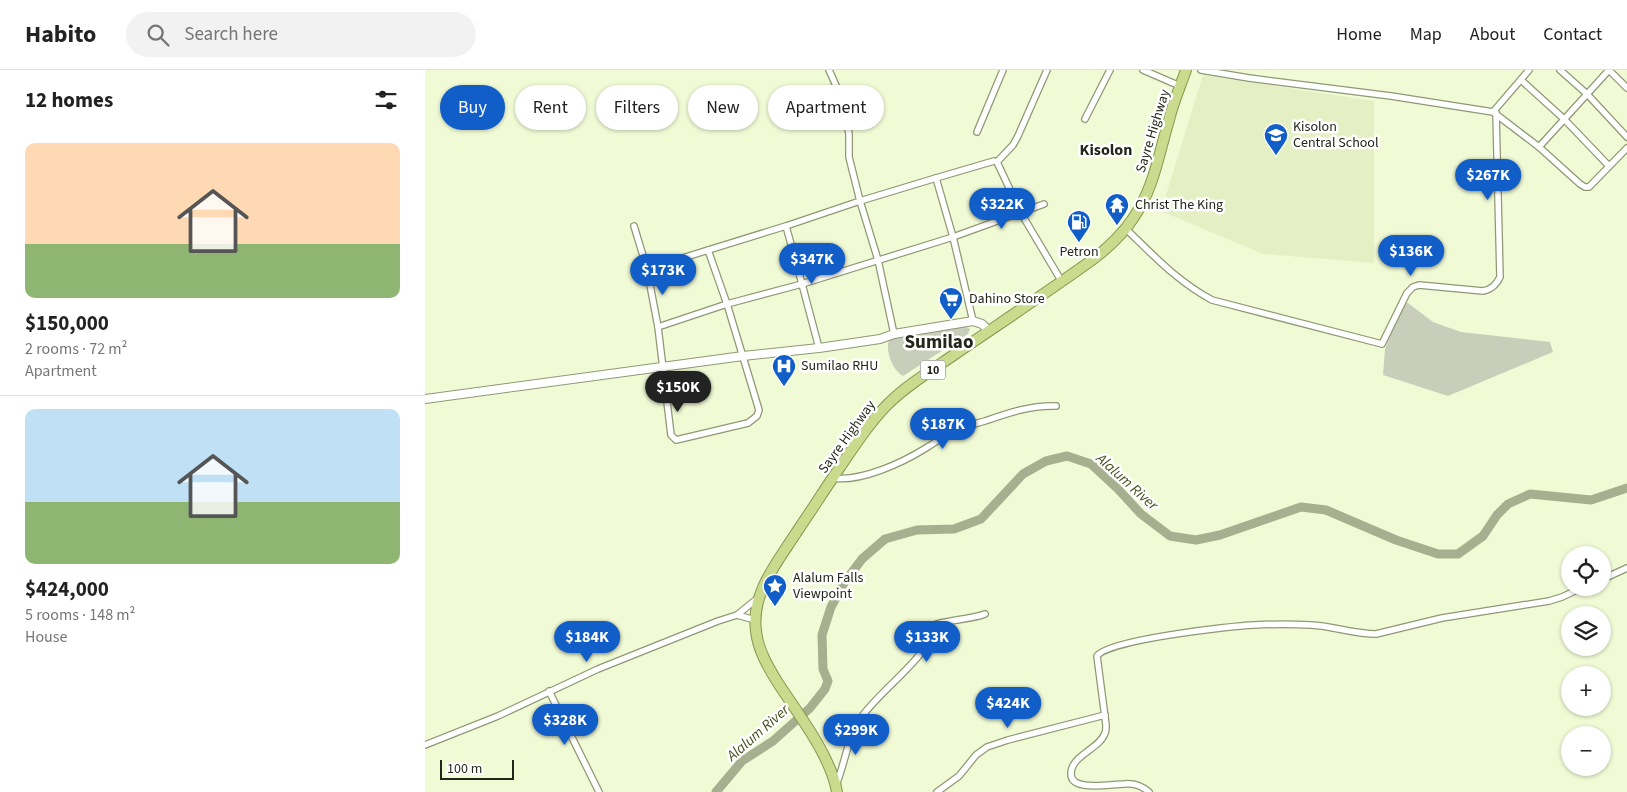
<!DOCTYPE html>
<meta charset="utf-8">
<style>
body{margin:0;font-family:"Source Sans 3",sans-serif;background:#f2f2f2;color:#222;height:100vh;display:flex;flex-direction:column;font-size:19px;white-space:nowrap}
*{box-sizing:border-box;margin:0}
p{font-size:16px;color:#767676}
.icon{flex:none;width:28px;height:28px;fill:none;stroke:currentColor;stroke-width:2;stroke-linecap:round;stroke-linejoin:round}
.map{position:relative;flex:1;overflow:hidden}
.sheet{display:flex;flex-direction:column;background:#fff;width:425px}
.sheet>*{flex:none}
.guide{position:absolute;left:15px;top:15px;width:475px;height:45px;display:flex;gap:10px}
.controls{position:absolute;left:1136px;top:476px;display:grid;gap:10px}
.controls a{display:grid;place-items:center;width:50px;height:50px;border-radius:50%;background:#fff;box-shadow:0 1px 4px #0004;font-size:25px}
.scale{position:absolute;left:15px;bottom:12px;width:74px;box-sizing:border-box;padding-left:5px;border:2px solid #232619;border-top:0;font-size:14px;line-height:18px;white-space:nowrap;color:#232619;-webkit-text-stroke:4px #fff;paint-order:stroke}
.price{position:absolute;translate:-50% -42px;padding:0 11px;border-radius:18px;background:#115ec9;color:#fff;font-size:16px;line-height:32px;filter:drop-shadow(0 1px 2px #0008)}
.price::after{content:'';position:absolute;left:50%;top:30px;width:15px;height:11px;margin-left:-8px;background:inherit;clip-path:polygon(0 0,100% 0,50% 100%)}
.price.on{background:#222;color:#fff}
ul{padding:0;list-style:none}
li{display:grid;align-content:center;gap:10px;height:265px;padding:0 25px}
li+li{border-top:1px solid #e0e0e0}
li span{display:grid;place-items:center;height:155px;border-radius:10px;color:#555}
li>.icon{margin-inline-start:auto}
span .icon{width:90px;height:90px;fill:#fffc;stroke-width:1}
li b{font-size:21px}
h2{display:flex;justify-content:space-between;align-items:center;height:60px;padding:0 25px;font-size:21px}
.tag{padding:0 18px;border-radius:22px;background:#fff;box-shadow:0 1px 4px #0004;font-size:18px;line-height:45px}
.tag.on{background:#115ec9;color:#fff}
header{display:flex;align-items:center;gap:30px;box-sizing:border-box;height:70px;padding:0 25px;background:#fff;border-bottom:1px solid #e0e0e0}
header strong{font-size:24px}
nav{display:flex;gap:28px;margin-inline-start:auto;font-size:18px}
.search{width:350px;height:45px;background:#f2f2f2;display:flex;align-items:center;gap:12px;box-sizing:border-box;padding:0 18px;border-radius:28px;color:#767676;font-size:19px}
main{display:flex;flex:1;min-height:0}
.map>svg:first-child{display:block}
</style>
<header>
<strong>Habito</strong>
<div class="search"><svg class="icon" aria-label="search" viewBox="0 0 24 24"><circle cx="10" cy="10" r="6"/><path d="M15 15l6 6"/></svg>Search here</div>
<nav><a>Home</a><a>Map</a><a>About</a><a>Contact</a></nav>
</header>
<main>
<section class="sheet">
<h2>12 homes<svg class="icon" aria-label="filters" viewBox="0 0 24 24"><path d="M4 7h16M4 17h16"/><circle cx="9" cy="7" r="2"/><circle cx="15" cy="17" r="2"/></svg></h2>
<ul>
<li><span style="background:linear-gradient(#ffd9b3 65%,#8fb573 0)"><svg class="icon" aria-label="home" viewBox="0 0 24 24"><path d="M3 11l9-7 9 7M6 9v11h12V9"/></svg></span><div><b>$150,000</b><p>2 rooms · 72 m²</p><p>Apartment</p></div></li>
<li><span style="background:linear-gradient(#bfe0f5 60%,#8fb573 0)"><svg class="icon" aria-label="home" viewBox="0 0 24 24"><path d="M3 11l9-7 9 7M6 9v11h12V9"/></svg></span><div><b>$424,000</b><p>5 rooms · 148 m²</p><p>House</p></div></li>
</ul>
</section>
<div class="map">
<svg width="1202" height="722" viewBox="0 0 1202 722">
<rect width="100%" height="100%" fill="#f0fad5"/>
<!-- built -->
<path fill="#e4f0c4" d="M778,5L949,31V193L838,184L736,141Z"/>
<!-- green -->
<g fill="#c9ceba">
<path d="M979,230L1008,252L1036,262L1125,272L1128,282L1023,326L958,305L960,279Z"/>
<path d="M540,256L545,259L543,264L478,306C467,300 459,279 465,268Z"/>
</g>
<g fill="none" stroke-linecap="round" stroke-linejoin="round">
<!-- river -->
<path stroke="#a6af90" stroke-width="9" d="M291,722L317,691L348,671L385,638L400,619L403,611L398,599L397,565L406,537L419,513L437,489L460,469L492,460L529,459L556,449L598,404L621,391L642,386L666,394L693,419L716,444L745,466L771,470L795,465L876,437L901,440L971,470L1013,484H1033L1058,466L1072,445L1083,434L1105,424L1166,430L1202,418"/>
<!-- minor casing -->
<g stroke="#909876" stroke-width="8">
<g id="minor">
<path d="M718,0L755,16"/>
<path d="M776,0L824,8L966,26L1068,42L1114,77L1155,114L1160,117H1164L1202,78"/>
<path d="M1135,0L1162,24L1202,67"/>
<path d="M1184,0L1202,18"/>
<path d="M1096,10L1139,49L1184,96"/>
<path d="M1068,42L1104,0"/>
<path d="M660,49L685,0"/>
<path d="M552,62L578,0"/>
<path d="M1114,77L1184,0"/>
<path d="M572,92L588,75L593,66L622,0"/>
<path d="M209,156L222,199L233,257L246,365L251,370L323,353L332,346L334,340L302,234L283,180"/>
<path d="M361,156L435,131L424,87V64L417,29L404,0"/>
<path d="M701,159C729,186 752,211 787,230L957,274L982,223L988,217L994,215L1058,221C1067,219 1071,215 1075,207L1071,43"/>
<path d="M222,199L361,156L377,214L302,234L233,257"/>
<path d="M548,251L528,167L511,108L569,91L572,92L596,143L637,212"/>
<path d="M469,264L453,190L435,131L511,108"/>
<path d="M394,278L377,214L528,167L619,134"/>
<path d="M408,408C436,412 477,393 501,378C511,372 520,365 531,360C540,356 550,354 560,351C583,343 606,335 631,336"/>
<path d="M1178,509L1202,498"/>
<path d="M312,545L333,528"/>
<path d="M124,621L174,722"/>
<path d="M0,675L73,646L173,599L293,551L312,545L330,550"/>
<path d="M411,715C420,694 422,669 435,649C451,626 478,606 496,583C502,575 501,564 506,557C511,551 549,549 560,544"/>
<path d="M512,722L534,706L551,685L562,677L583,670L680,645"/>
<path d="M724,722C717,716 709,713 699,714C685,714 646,722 646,704C646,685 675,679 680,663C681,661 681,658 681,655L672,586C682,570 805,556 829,555C848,554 867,554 886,555C908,556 929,564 951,564L1017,548L1124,531L1137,527L1156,518"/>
</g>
</g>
<!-- tertiary casing -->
<g stroke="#909876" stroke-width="10">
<path id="tertiary" d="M0,329L318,286L394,278L455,269L469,264L548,251L557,254L564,261"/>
</g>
<!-- trunk casing -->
<g stroke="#879652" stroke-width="12">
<path id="trunk" d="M412,722C406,686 373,644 353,613C343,597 333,580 331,561C326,523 352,493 371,463C386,441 400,419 415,397C430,375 445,352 463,334C484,313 512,297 536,280C580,250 624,221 667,190C683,178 698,164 709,147C729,118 734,83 744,50C748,33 755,17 761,0"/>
</g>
<!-- minor -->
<use href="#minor" stroke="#fff" stroke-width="5.5"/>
<!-- tertiary -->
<use href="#tertiary" stroke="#fff" stroke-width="8"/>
<!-- trunk -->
<use href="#trunk" stroke="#cadb8e" stroke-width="10"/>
</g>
<!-- icons -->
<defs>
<g id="school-pin" transform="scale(1.25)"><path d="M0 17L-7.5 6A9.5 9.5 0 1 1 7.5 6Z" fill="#115ec9" stroke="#fff"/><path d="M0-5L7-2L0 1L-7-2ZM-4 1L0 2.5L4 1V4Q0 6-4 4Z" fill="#fff"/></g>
<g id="temple-pin" transform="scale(1.25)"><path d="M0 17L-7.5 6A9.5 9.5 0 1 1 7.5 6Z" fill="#115ec9" stroke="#fff"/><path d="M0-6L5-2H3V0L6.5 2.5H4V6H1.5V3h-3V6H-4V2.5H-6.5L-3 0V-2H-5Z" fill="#fff"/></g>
<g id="fuel-pin" transform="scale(1.25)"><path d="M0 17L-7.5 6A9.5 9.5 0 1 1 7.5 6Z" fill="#115ec9" stroke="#fff"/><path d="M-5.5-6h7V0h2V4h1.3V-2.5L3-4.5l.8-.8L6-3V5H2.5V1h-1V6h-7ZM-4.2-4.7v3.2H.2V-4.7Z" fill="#fff"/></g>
<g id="supermarket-pin" transform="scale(1.25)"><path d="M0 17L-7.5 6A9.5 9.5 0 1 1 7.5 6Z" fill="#115ec9" stroke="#fff"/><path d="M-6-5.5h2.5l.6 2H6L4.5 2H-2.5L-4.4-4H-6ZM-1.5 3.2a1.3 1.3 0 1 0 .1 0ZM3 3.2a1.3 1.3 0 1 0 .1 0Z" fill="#fff"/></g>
<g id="hospital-pin" transform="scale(1.25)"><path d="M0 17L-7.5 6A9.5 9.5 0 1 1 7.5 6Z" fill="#115ec9" stroke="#fff"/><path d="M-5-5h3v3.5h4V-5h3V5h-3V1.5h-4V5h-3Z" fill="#fff"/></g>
<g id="sight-pin" transform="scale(1.25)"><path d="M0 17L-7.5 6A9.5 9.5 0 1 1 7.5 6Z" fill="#115ec9" stroke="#fff"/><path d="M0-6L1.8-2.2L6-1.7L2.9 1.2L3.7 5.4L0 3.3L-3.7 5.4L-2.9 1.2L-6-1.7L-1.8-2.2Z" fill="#fff"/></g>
</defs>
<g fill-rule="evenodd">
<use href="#school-pin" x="851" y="65"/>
<use href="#temple-pin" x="692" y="135"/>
<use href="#fuel-pin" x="654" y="152"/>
<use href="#supermarket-pin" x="526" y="229"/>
<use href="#hospital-pin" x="359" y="296"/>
<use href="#sight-pin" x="350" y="516"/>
</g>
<g text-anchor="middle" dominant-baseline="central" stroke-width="5" stroke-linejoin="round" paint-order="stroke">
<!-- shield labels -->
<rect fill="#fff" stroke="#65675e" stroke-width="1" x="495.5" y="290.5" width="25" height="19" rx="4"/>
<g font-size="12" font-weight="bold" fill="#232619">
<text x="508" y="300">10</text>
</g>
<!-- poi labels -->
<g font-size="14" fill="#232619" stroke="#fff" text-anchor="start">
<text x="868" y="57">Kisolon<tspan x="868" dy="16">Central School</tspan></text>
<text x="710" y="135">Christ The King</text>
<text x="654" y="182" text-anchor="middle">Petron</text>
<text x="544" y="229">Dahino Store</text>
<text x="376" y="296">Sumilao RHU</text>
<text x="368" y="508">Alalum Falls<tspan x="368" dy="16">Viewpoint</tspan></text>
</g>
<!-- street labels -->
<g font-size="14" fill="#232619" stroke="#fff">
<text transform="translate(728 61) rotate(-73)">Sayre Highway</text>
<text transform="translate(422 367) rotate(-54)">Sayre Highway</text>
</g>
<!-- water labels -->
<g font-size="15" font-style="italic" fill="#47511f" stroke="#fff">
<text transform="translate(702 412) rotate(42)">Alalum River</text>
<text transform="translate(333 663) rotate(-41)">Alalum River</text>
</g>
<!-- quarter labels -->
<g font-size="16" font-weight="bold" fill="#232619" stroke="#fff">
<text x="681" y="80">Kisolon</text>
</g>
<!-- district labels -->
<g font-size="19" font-weight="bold" fill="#232619" stroke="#fff">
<text x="514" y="272">Sumilao</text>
</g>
</g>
</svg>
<div class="controls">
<a><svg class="icon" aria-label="locate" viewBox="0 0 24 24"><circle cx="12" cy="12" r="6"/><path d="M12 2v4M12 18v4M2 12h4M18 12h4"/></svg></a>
<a><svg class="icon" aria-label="layers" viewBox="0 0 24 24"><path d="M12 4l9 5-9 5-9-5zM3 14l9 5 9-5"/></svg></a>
<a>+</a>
<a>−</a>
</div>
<div class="scale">100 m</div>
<b class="price" style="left:1063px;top:131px">$267K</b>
<b class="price" style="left:577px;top:160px">$322K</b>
<b class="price" style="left:986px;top:207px">$136K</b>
<b class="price" style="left:387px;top:215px">$347K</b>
<b class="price" style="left:238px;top:226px">$173K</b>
<b class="price on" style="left:253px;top:343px">$150K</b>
<b class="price" style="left:518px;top:380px">$187K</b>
<b class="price" style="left:162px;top:593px">$184K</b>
<b class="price" style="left:502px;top:593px">$133K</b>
<b class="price" style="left:583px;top:659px">$424K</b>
<b class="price" style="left:140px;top:676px">$328K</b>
<b class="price" style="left:431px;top:686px">$299K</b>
<div class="guide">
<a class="tag on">Buy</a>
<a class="tag">Rent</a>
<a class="tag">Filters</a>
<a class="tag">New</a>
<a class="tag">Apartment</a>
</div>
</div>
</main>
